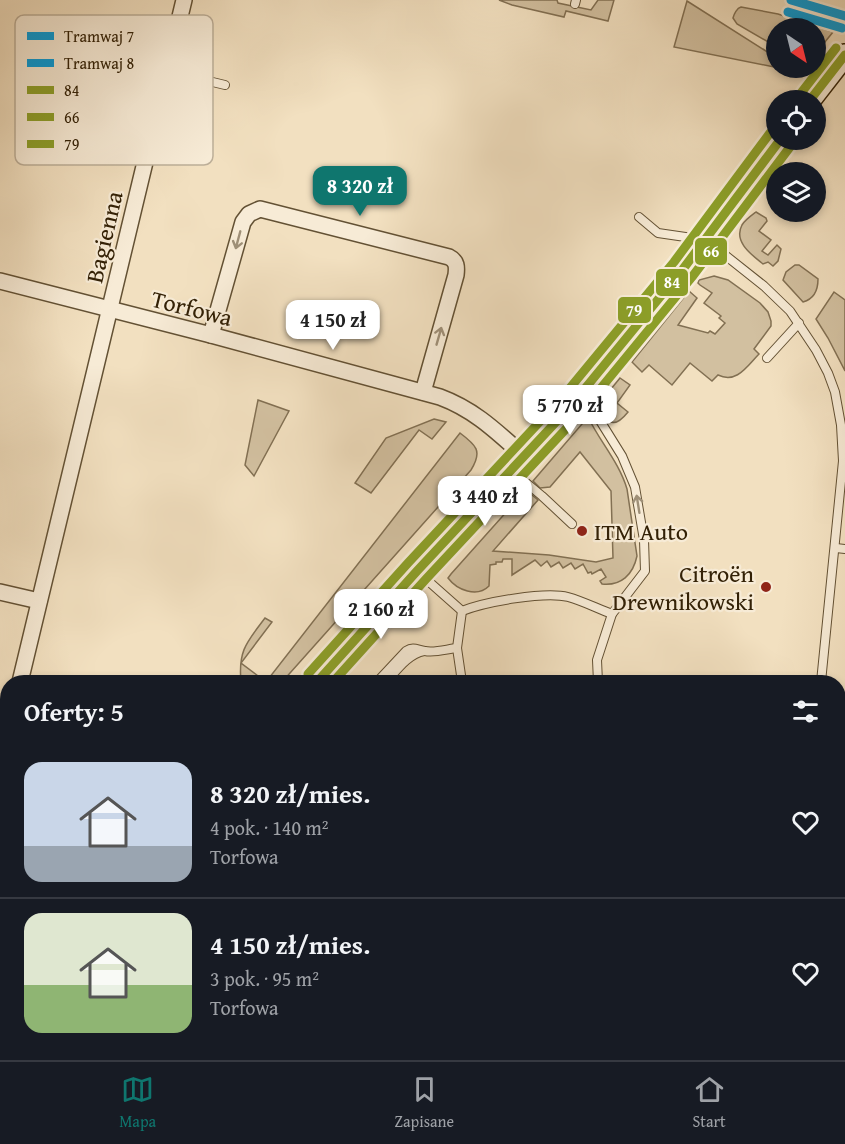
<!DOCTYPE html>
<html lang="pl">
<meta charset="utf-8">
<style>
body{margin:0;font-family:"Gentium Book Plus",serif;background:#20242c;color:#f1f3f6;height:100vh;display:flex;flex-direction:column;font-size:22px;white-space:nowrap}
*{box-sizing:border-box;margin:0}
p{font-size:20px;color:#9ea1a6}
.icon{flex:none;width:33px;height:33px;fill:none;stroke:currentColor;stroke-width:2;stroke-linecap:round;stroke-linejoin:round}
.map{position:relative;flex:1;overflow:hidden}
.panel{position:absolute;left:0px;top:675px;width:846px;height:386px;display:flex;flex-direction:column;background:#171b24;border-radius:24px 24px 0 0;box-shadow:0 3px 9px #0003}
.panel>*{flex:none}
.needle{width:39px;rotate:145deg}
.fabs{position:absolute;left:766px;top:18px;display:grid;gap:12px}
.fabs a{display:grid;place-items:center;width:60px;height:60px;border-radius:50%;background:#171b24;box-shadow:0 3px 9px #0003;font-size:30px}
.price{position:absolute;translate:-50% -51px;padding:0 14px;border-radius:12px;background:#fff;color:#222;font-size:20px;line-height:39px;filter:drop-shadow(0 2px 3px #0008)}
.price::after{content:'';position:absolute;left:50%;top:36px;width:18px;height:14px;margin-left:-9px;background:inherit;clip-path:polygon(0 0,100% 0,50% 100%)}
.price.active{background:#0f766e;color:#fff}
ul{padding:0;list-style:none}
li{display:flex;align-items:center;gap:18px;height:150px;padding:0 24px}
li+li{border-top:2px solid #363941}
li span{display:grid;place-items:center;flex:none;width:168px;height:120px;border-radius:18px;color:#555}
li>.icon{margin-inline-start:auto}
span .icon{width:72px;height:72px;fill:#fffc;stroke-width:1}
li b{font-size:26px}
h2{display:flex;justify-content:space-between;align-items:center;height:72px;padding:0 24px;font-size:26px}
.menu{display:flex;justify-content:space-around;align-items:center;height:84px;border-top:2px solid #363941;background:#171b24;font-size:16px;color:#9ea1a6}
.menu a{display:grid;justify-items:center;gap:3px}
.menu .active{color:#0f766e}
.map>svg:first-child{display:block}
</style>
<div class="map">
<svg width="845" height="1060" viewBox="0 0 845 1060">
<rect width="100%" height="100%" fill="#f2e0c0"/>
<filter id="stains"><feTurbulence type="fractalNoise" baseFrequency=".00333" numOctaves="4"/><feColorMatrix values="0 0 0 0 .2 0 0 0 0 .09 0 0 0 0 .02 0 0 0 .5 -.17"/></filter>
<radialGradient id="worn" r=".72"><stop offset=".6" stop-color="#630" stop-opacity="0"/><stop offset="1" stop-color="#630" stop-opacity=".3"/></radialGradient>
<!-- green -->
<g fill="#d2c0a0" stroke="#827053" stroke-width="1.5">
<path d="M499,0H557L558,3L591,10L598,0H614L608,21L566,11L564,17L512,5Z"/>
<path d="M687,1L777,58V68H792L799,72L674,47Z"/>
<path d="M741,7L778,14L833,32L816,53V28H777V47L737,24L733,18C734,14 737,8 741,7Z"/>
<path d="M756,212L766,218L767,221L759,231L771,240L762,251L768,255L777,245L781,249L778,261L773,266L768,262L763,264C752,255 733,242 742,225C745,220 752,215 756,212Z"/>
<path d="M795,265H799L818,279C818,290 814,299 803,302L783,280L786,272Z"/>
<path d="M714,276L728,280L760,303L768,312L771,321V326L754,349L759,354C747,366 737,384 718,375L712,381L690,363L672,385L649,365L642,372L632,362L689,291L697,298L678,325L708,333L710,331L715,334L725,323L719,318L721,316L704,303L712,293L700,285L698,283L699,280Z"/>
<path d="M834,292L845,300V371L828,338L816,319Z"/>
<path d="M620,378L630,385L617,403L628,412C612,432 604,421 602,400Z"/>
<path d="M258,400L289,411L254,476L245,465Z"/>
<path d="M588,417C600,442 619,462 627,489L637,556C633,575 621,586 602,584L600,581L606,577L601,569L592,574L591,572L588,573L583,564L575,569L571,563L563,568L559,562L551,567L547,561L541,566L535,560L512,575V559H503L502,562H496V564L490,565L489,586C477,598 457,590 448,578L451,574L526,490L538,500L493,551L549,555L596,562L613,558L611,491L580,452L550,487L540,488L533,481Z"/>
<path d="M434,419L446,422L432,439L419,430L371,493L355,483L386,438Z"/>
<path d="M460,433C476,445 483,451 471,470L282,682H241C238,650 247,642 265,618L272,622L241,663L266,682Z"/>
<path d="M0,897L7,899L8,954L0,960Z"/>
<path d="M839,997L845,998V1060H765L767,1053H838Z"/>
<path d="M72,1053H272L278,1060H57Z"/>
<path d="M280,1053H344L335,1060H285Z"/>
<path d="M648,1053H740L743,1060H639Z"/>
</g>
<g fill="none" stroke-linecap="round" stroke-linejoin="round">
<!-- lane casing -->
<g stroke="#635134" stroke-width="10">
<g id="lane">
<path d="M575,4L576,0"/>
<path d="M167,71L225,85"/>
<path d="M639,217L658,233L706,240L764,286L790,311L816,350L828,373L835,392L841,425L843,461L821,682"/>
<path d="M767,358L799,323"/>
<path d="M586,391L599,419L622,456L635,487L644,540L645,571L612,614L597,660L598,682"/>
<path d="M512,471L542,496L572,524"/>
<path d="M836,548L845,549"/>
<path d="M418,572L462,611"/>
<path d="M462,611C485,602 545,591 568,597C583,601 598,609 612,614"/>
<path d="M462,611L457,648L462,682"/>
<path d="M377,682L406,651C414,646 417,650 425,651C435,653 447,649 457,648"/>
<path d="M386,682C397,670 408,654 424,651"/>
<path d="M0,888L8,889"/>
<path d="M350,1060L359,1053"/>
<path d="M606,1060L614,1053"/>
<path d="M757,1060L758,1053"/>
</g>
</g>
<!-- street casing -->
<g stroke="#635134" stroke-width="18">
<g id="street">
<path d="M0,281L211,335L440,397C475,410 497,432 524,456"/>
<path d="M211,335L243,222L249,214L260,209L449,257C457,261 457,267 456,275L423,392"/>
<path d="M0,592L39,601"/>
<path d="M20,682L184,0"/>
<path d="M0,769L8,736"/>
<path d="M838,990H845"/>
</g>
</g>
<!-- secondary casing -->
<g stroke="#332106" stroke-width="24">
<g id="secondary">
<path d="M810,100L845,55"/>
<path d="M317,682L417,571L569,408L683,269L780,140"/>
</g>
</g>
<!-- primary casing -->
<g stroke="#332106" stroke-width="27">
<g id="primary">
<path d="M838,817L845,823"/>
<path d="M838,885L845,886"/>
<path d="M838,939H845"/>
<path d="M0,997L8,993"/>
<path d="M0,1049L8,1045"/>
</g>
</g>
<!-- lane -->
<use href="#lane" stroke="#f7ebd6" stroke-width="8"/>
<!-- street -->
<use href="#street" stroke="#f7ebd6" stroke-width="15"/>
<!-- secondary -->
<use href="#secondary" stroke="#f7ebd6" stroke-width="21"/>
<!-- primary -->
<use href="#primary" stroke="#f2e0c0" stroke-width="24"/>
<!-- bus-1 casing -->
<g stroke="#f7ebd6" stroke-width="14">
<g id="bus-1">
<path d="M810,100L845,55"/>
<path d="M317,682L417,571L569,408L683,269L780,140"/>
</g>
</g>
<!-- bus-2 casing -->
<g stroke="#f7ebd6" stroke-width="14">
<path id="bus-2" d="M333,682L426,579L578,416L692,277L790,147"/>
</g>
<!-- bus-3 casing -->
<g stroke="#f7ebd6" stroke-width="14">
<g id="bus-3">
<path d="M801,93L836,48"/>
<path d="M308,674L408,563L560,400L674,262L770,133"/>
</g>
</g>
<!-- bus-1 -->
<use href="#bus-1" stroke="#8c9e28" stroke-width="9"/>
<!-- bus-2 -->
<use href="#bus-2" stroke="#8c9e28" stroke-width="9"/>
<!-- bus-3 -->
<use href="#bus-3" stroke="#8c9e28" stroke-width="9"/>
<!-- tram-1 casing -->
<g stroke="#f7ebd6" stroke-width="14">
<path id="tram-1" d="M791,0L845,16"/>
</g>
<!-- tram-2 casing -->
<g stroke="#f7ebd6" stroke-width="14">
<path id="tram-2" d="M788,12L842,28"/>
</g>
<!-- tram-1 -->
<use href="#tram-1" stroke="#009cdd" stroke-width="9"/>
<!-- tram-2 -->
<use href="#tram-2" stroke="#009cdd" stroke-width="9"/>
</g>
<!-- one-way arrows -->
<defs><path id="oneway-shaft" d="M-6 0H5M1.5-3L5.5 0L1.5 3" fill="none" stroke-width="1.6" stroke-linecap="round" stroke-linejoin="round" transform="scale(1.5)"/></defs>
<g stroke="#9f9078">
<use href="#oneway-shaft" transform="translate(238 240) rotate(105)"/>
<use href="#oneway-shaft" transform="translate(439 336) rotate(-74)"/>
<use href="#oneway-shaft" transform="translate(638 504) rotate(-99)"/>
</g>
<!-- markers -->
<g fill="#8f2418" stroke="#f7ebd6" stroke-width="2">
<circle cx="582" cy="531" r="6"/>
<circle cx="766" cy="587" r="6"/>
</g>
<g text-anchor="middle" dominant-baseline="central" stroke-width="4.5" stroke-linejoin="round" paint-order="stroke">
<!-- street labels -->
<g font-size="24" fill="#332106" stroke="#f7ebd6">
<text transform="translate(104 237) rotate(-77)">Bagienna</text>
<text transform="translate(192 308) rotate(14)">Torfowa</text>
</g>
<!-- poi labels -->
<g font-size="24" fill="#332106" stroke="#f7ebd6" text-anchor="start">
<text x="594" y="531">ITM Auto</text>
<text x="754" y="573" text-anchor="end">Citroën<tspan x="754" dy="28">Drewnikowski</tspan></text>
</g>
</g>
<!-- legend -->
<rect x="15" y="15" width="198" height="150" rx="9" fill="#f7ebd6" stroke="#bcae98" stroke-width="1.5"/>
<rect x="27" y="32" width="27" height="8" fill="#009cdd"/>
<rect x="27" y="59" width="27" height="8" fill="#009cdd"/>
<rect x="27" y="86" width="27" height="8" fill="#8c9e28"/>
<rect x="27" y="113" width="27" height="8" fill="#8c9e28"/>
<rect x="27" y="140" width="27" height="8" fill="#8c9e28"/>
<g font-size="16" fill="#332106">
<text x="64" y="42">Tramwaj 7</text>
<text x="64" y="69">Tramwaj 8</text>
<text x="64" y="96">84</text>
<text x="64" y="123">66</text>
<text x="64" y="150">79</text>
</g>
<g stroke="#f7ebd6" stroke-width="2">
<rect x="694" y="237" width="34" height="29" rx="6" fill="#8c9e28"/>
<rect x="655" y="268" width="34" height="29" rx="6" fill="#8c9e28"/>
<rect x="617" y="296" width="35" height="28" rx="6" fill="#8c9e28"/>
</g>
<g font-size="16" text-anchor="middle" font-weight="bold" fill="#fff">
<text x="711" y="257">66</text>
<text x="672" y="288">84</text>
<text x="634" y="316">79</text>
</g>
<rect width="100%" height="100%" filter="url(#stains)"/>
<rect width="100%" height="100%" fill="url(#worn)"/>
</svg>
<div class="fabs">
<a><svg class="needle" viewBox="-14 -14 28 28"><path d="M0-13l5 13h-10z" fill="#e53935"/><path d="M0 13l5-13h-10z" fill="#9ea1a6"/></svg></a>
<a><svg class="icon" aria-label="locate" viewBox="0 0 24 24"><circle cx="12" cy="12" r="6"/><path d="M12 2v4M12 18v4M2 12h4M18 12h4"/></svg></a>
<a><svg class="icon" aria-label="layers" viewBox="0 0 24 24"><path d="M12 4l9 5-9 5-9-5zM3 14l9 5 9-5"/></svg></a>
</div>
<b class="price active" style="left:360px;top:217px">8 320 zł</b>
<b class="price" style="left:333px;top:351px">4 150 zł</b>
<b class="price" style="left:570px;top:436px">5 770 zł</b>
<b class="price" style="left:485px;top:527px">3 440 zł</b>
<b class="price" style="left:381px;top:640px">2 160 zł</b>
<section class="panel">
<h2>Oferty: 5<svg class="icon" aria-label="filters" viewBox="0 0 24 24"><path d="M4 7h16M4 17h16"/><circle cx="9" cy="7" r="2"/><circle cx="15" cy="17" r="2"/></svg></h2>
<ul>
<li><span style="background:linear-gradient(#c9d6e8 70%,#9aa5b1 0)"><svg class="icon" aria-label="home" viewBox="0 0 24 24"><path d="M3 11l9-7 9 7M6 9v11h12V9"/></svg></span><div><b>8 320 zł/mies.</b><p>4 pok. · 140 m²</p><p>Torfowa</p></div><svg class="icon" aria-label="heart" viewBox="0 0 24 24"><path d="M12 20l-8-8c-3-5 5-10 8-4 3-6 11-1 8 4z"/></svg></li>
<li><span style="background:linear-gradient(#dfe7d0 60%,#8fb573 0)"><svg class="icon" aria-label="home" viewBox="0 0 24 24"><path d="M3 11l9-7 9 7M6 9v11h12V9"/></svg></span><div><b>4 150 zł/mies.</b><p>3 pok. · 95 m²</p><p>Torfowa</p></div><svg class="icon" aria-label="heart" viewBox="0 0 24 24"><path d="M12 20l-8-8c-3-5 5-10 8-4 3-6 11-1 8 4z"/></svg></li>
</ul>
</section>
</div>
<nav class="menu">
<a class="active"><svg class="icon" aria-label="map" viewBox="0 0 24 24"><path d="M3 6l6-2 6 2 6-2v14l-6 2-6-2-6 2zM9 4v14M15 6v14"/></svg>Mapa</a>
<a><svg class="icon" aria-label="saved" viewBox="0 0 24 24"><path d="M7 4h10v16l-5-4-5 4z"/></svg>Zapisane</a>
<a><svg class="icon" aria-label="home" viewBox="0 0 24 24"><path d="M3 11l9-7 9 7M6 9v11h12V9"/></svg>Start</a>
</nav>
